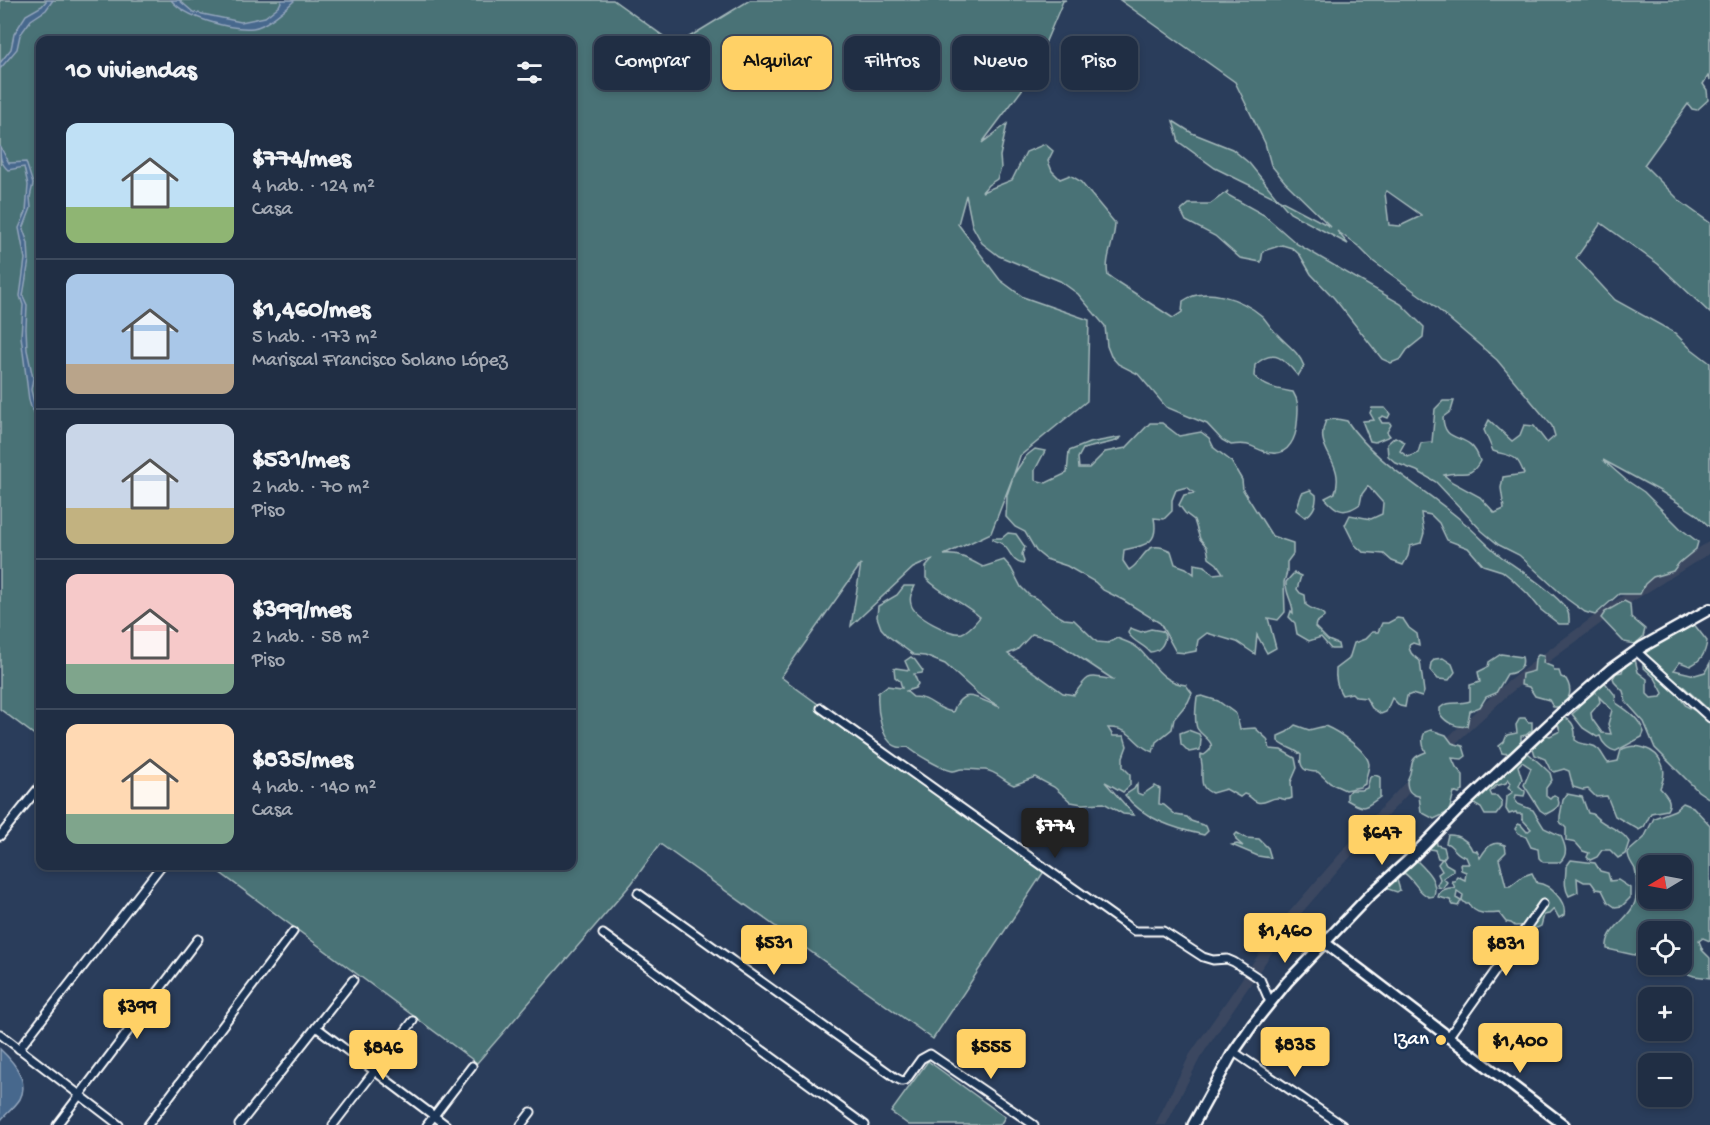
<!DOCTYPE html>
<html lang="es">
<meta charset="utf-8">
<style>
body{margin:0;font-family:"Gochi Hand",sans-serif;background:#28364b;color:#f1f3f6;height:100vh;display:flex;flex-direction:column;font-size:22px;white-space:nowrap}
*{box-sizing:border-box;margin:0}
p{font-size:20px;color:#a2a8b2}
.icon{flex:none;width:33px;height:33px;fill:none;stroke:currentColor;stroke-width:2;stroke-linecap:round;stroke-linejoin:round}
.map{position:relative;flex:1;overflow:hidden}
.drawer{position:absolute;left:36px;top:36px;width:540px;height:834px;display:flex;flex-direction:column;background:#202e44;border-radius:12px;box-shadow:0 3px 9px #0003,0 0 0 2px #3d4a5d}
.drawer>*{flex:none}
.hud{position:absolute;left:594px;top:36px;width:570px;height:54px;display:flex;gap:12px}
.needle{width:39px;rotate:260deg}
.tools{position:absolute;left:1638px;top:855px;display:grid;gap:12px}
.tools a{display:grid;place-items:center;width:54px;height:54px;border-radius:12px;background:#202e44;box-shadow:0 3px 9px #0003,0 0 0 2px #3d4a5d;font-size:30px}
.price{position:absolute;translate:-50% -51px;padding:0 14px;border-radius:6px;background:#ffd166;color:#111;font-size:20px;line-height:39px;filter:drop-shadow(0 2px 3px #0008)}
.price::after{content:'';position:absolute;left:50%;top:36px;width:18px;height:14px;margin-left:-9px;background:inherit;clip-path:polygon(0 0,100% 0,50% 100%)}
.price.selected{background:#222;color:#fff}
ul{padding:0;list-style:none}
li{display:flex;align-items:center;gap:18px;height:150px;padding:0 30px}
li+li{border-top:2px solid #3d4a5d}
li span{display:grid;place-items:center;flex:none;width:168px;height:120px;border-radius:12px;color:#555}
li>.icon{margin-inline-start:auto}
span .icon{width:72px;height:72px;fill:#fffc;stroke-width:1}
li b{font-size:26px}
h2{display:flex;justify-content:space-between;align-items:center;height:72px;padding:0 30px;font-size:26px}
.chip{padding:0 21px;border-radius:12px;background:#202e44;box-shadow:0 3px 9px #0003,0 0 0 2px #3d4a5d;font-size:21px;line-height:54px}
.chip.selected{background:#ffd166;color:#111}
.map>svg:first-child{display:block}
</style>
<div class="map">
<svg width="1710" height="1125" viewBox="0 0 1710 1125">
<rect width="100%" height="100%" fill="#2a3d5b"/>
<filter id="ink" filterUnits="userSpaceOnUse"><feTurbulence type="fractalNoise" baseFrequency=".0167" numOctaves="2"/><feDisplacementMap in="SourceGraphic" scale="12" xChannelSelector="R" yChannelSelector="G"/><feConvolveMatrix kernelMatrix="1 2 1 2 8 2 1 2 1" color-interpolation-filters="sRGB"/></filter>
<g filter="url(#ink)">
<!-- built -->
<path fill="#3a4760" d="M1710,541V553L1619,610L1550,661L1508,695L1453,746L1373,831L1291,925L1200,1058L1166,1125H1155L1190,1054L1283,919L1366,824L1447,738L1501,687L1543,654L1613,602Z"/>
<!-- green -->
<g fill="#497276" stroke="#a4b8ba" stroke-width="1.5" fill-rule="evenodd">
<path d="M0,0H613L676,45L750,0H1066L1063,1L1030,79L982,143L1007,124L1000,156L1001,168L997,179L988,185L982,192L1012,180L1026,152L1045,144L1053,151L1048,161L1052,171L1060,179L1070,175L1080,181L1115,223C1115,242 1104,258 1108,276L1173,318L1182,312L1183,301C1205,285 1242,299 1262,316C1267,321 1271,329 1277,334C1287,345 1299,352 1304,366L1298,376C1285,360 1275,347 1255,365L1254,376C1266,388 1276,389 1293,392C1300,403 1298,411 1297,424C1296,437 1289,455 1272,453C1256,452 1254,441 1231,445L1222,440L1207,424L1166,407L1138,374L1118,364L1111,356L1107,346L1105,326L1078,294L1060,281L999,256L982,243L972,225L966,195L958,224L1000,280L1023,297L1089,320L1087,401L1020,456L1014,474L1026,456L1035,449L1045,451L1035,470V480L1046,483L1067,473L1069,451L1089,443L1122,437L1116,441L1083,449L1078,458L1079,468H1089L1105,452L1126,448L1150,423H1162L1179,436L1201,432L1209,438L1214,448L1231,461L1242,480L1243,490L1272,536L1293,543V554L1287,562V572L1284,582L1285,612L1278,620L1268,618L1276,648L1267,653L1257,635L1255,654L1237,642L1207,633L1198,640L1196,651L1186,653L1176,652L1160,623L1123,600L1103,590L1095,582L1067,566L1046,559L1036,551L1025,532L1015,527L1006,517L1007,495L1014,474L991,533L944,555C959,553 970,560 983,567L1004,560L1011,568L1021,587L1029,595L1039,600L1055,614L1064,619L1074,620L1097,642L1108,643L1117,638C1124,641 1133,643 1139,649C1154,664 1161,682 1186,685L1192,693L1188,702L1174,719L1172,729L1156,742L1153,752C1134,746 1133,727 1108,728L1113,736H1124L1127,746L1123,757V767L1130,774V785L1123,792L1105,782L1134,815L1123,814L1104,803L1082,804L1071,802L1054,787L1035,777L1014,785C1004,781 996,771 985,770C981,770 966,769 962,769C958,769 957,771 953,771C945,771 914,753 908,747C904,747 901,748 898,747C880,742 877,707 878,693L887,686L902,688L900,681L895,677L894,669L896,668L909,670L905,661L911,657L915,660L923,671L922,673L914,674L918,684L915,688L906,691L913,697C932,697 934,709 953,712C963,683 982,702 1000,707L978,694L945,664L925,656L914,655L888,636L881,628L877,617L878,606L897,595L904,586H915C912,592 909,597 911,604C913,616 951,636 962,633C970,630 975,623 980,617C963,602 941,594 926,578V567L933,559L913,568L851,626L861,564L781,677L818,704L817,708L841,725L849,724L855,727L1045,870L933,1039L660,844L632,883L477,1063L211,866H572V40H40V739L0,709ZM1187,487L1194,493L1184,495L1179,505L1185,513L1194,520L1200,539L1207,547L1209,558L1217,564L1223,573L1213,574L1205,566L1194,564V574L1186,568L1175,564L1171,551C1144,537 1146,560 1129,570L1123,561L1124,550C1146,545 1159,544 1154,518L1164,519L1172,511V500L1176,490ZM1032,634L1052,639L1114,680C1088,676 1090,672 1074,695L1063,693L1008,654L1017,650Z"/>
<path d="M1120,0H1710V80L1708,76L1703,84L1707,90L1708,100L1697,110L1692,109L1688,104L1644,165L1681,202L1710,223V313L1658,264L1601,223L1576,258L1615,300L1675,333L1689,347L1710,363V527L1696,514L1660,491L1603,460L1626,480L1644,492L1681,529L1698,542L1696,549L1679,563L1673,571L1653,577L1645,584L1640,594H1619L1595,615L1585,612L1567,599L1519,555L1499,545L1482,531L1436,482L1417,471L1396,463L1388,456L1387,444L1395,437L1405,442L1400,451L1408,457L1418,453L1421,443L1432,442L1435,409L1443,401H1454L1451,411L1443,417C1444,448 1470,428 1480,461C1469,481 1461,469 1444,475L1452,482L1480,497L1495,513L1504,509L1501,488L1503,477L1524,474C1517,453 1511,457 1493,451L1484,430L1489,420L1512,441L1520,435L1524,425L1534,426L1547,443L1555,436L1552,426L1497,360L1428,301L1374,262L1358,246L1337,231L1348,244L1290,213L1278,199L1215,168L1179,142L1173,121L1192,133L1232,149L1249,163L1278,199L1331,227L1285,182L1271,165L1265,143L1235,82ZM1387,191L1421,215V216L1400,226L1389,225L1385,193Z"/>
<path d="M1228,191L1226,194L1264,215L1297,244L1401,304L1424,327L1423,337L1407,350L1401,359L1391,363L1382,359L1334,298L1311,274L1300,255L1292,248L1282,245L1263,251L1261,262L1240,258L1215,236L1186,221L1181,211L1189,204H1210Z"/>
<path d="M1372,408H1385L1390,414L1388,418L1383,416L1379,418L1382,423H1390L1391,425L1387,432L1390,436L1375,442L1370,441L1363,423V421L1374,420L1370,413Z"/>
<path d="M1337,419L1347,421C1375,463 1424,488 1462,521C1476,532 1488,547 1503,558C1520,570 1557,594 1567,610C1570,615 1569,618 1569,624H1559L1541,610L1528,594L1512,579L1502,571L1483,565L1468,548L1447,540L1439,523L1431,515L1421,513L1424,533L1421,543L1410,546L1408,556L1403,565L1392,561L1384,554L1363,552L1355,545L1345,525L1350,515L1371,519L1382,514L1383,503L1368,486L1362,494L1360,504C1345,515 1337,512 1325,498L1335,493C1346,460 1312,451 1326,420Z"/>
<path d="M1310,490L1316,495C1317,504 1313,513 1305,517L1296,510L1302,493Z"/>
<path d="M1008,533L1016,534L1025,547L1022,554L1024,562L1023,564C1011,562 1011,550 1002,544C1000,542 996,542 993,540V538H1002Z"/>
<path d="M1294,573L1301,576L1297,589L1300,593L1305,595L1306,605C1313,611 1320,610 1324,615V617L1316,623L1315,627L1328,640L1338,644L1339,649H1331L1321,637L1309,641L1297,634L1295,623L1289,617L1291,611L1293,613C1293,601 1285,594 1286,582Z"/>
<path d="M1624,601L1630,604L1631,617L1645,629L1643,637L1635,644L1624,642L1601,618L1605,612Z"/>
<path d="M1397,618L1403,619L1409,628L1417,634L1419,645L1413,643L1409,645C1409,654 1414,656 1420,661L1424,692L1422,697L1412,694L1407,696L1405,707L1400,706L1392,698L1386,712L1381,714L1372,708L1366,698L1356,697L1352,693L1342,695C1337,688 1335,677 1336,669L1349,659L1354,643L1365,639L1372,632H1378L1382,623H1388Z"/>
<path d="M1693,623L1707,641C1705,654 1702,660 1690,666L1680,662L1674,670L1695,675L1705,672L1710,663V711L1684,687L1668,681L1686,706L1700,713L1710,722V799L1698,791L1655,748L1644,722L1626,702L1623,691L1615,683L1613,678L1616,673L1622,672L1625,661L1635,659L1638,672L1647,679V694L1651,698L1661,697L1663,693L1655,678L1643,667V661L1667,678L1663,670L1645,654L1661,640L1663,629Z"/>
<path d="M1130,628L1141,632L1151,629L1162,631L1165,635C1165,644 1159,652 1150,652C1143,644 1133,642 1128,633Z"/>
<path d="M1501,654L1522,657C1525,667 1517,673 1507,674L1496,693L1486,697L1480,707L1470,711L1467,726C1457,728 1446,723 1440,714V708C1448,700 1460,705 1470,701V685L1480,682L1478,672L1488,667L1489,662Z"/>
<path d="M1538,655L1544,656L1543,663L1553,667L1554,671H1559L1561,677L1566,679C1573,691 1570,698 1561,707H1553L1549,700L1535,696L1529,687L1521,685L1522,674L1534,671L1535,659Z"/>
<path d="M1443,658L1452,664L1455,672L1449,680L1438,679L1430,670L1431,663L1435,659Z"/>
<path d="M1603,680L1615,695L1616,703C1628,711 1639,718 1644,732L1642,737L1616,751C1609,750 1602,743 1600,736L1597,737L1583,728L1572,714L1578,709L1576,704L1591,689L1596,693L1595,687ZM1599,697L1612,710L1608,724L1611,734L1602,733L1592,719L1591,713L1600,702Z"/>
<path d="M1202,696L1218,701L1236,714L1240,729L1255,728L1267,739L1270,749L1281,750L1295,758L1297,768L1291,782L1292,798C1285,802 1284,798 1277,798C1269,798 1265,805 1257,802C1250,799 1251,795 1244,794L1240,797L1226,789L1212,793C1200,788 1202,781 1202,770C1203,764 1200,760 1201,754L1204,755C1222,743 1202,738 1197,728C1194,720 1196,705 1197,697Z"/>
<path d="M1559,716C1572,718 1576,728 1575,740C1581,745 1583,743 1590,745C1601,747 1602,756 1608,763L1618,761L1621,750C1635,742 1656,748 1662,764C1666,772 1663,781 1660,788C1666,795 1673,801 1667,810L1651,813L1644,827L1639,830L1615,816L1607,796L1596,797L1588,789L1583,790L1573,787L1569,771L1564,769L1554,772L1550,769L1545,759L1535,755L1532,745L1543,734L1550,736L1560,731L1557,721Z"/>
<path d="M1520,718H1525L1528,722H1532V730L1526,735L1521,736C1522,747 1514,756 1502,753L1499,746L1504,742L1507,735L1517,733L1516,725Z"/>
<path d="M1295,725L1309,730L1325,726C1337,731 1367,750 1369,764C1369,771 1365,777 1365,784L1360,787L1345,790L1330,783L1318,772C1305,772 1299,769 1301,755C1294,748 1285,748 1278,741V736L1287,732Z"/>
<path d="M1188,730L1199,734L1201,739L1200,750L1189,752L1181,744L1180,733Z"/>
<path d="M1431,730L1446,735L1452,743L1463,746L1466,756L1462,759L1452,758L1456,767L1463,775V790L1459,794L1454,792L1449,812L1434,819L1421,812L1419,796C1410,795 1407,790 1407,781C1416,764 1405,760 1426,752C1422,745 1421,739 1425,732Z"/>
<path d="M1524,754H1529C1537,761 1543,766 1550,773L1552,780L1546,788V796L1550,799L1554,795L1556,796C1564,806 1554,810 1546,814L1540,810L1524,785L1531,768L1522,762L1518,766L1522,779L1519,786L1525,791V793L1524,796L1516,795L1515,800L1518,804L1533,810L1544,828L1561,836C1565,845 1569,854 1560,862H1543L1539,858L1538,849L1531,847L1526,837L1518,833L1515,829L1518,824L1521,825L1527,832L1531,829L1522,819V814H1517L1516,812L1509,814L1506,809L1507,796L1513,792L1508,787L1511,783L1508,779L1506,783L1496,786L1490,792L1492,796H1497L1502,802V807L1496,815H1485L1481,808L1474,804L1475,801L1479,798L1480,793Z"/>
<path d="M1375,775L1380,777V797C1364,808 1366,811 1347,800V794L1350,790H1362L1367,788L1370,777Z"/>
<path d="M1137,784V793L1142,795L1155,786L1160,789L1159,804L1164,805L1176,815L1187,817L1191,821L1206,826L1208,831L1204,835C1176,829 1143,819 1125,795L1134,789Z"/>
<path d="M1567,794L1582,797L1588,813L1593,814C1599,823 1614,827 1622,834C1625,836 1627,839 1629,842L1625,854L1618,858L1610,850H1602L1597,857L1590,860L1587,857L1589,853L1583,851L1576,843L1566,841V828L1560,822V816L1563,800Z"/>
<path d="M1683,803L1693,807L1710,825V941L1703,938L1699,941L1703,951L1710,958V978L1694,976L1663,965L1682,964V932H1648V958L1607,949C1605,928 1630,920 1635,902C1637,895 1637,876 1635,869C1632,863 1628,860 1628,852L1644,838L1654,818L1675,810ZM1648,866H1682V898H1648Z"/>
<path d="M1237,833L1246,838L1259,839L1268,848L1271,858L1258,856L1232,845L1237,844L1243,846L1236,840L1235,835Z"/>
<path d="M1448,835C1457,834 1469,841 1472,850L1477,851L1480,858C1486,849 1491,839 1505,845L1506,852L1499,859L1506,886H1510L1523,876L1532,873L1537,883C1550,884 1567,902 1564,915L1559,918L1554,909L1549,914L1544,915L1541,926C1533,932 1524,924 1515,926L1511,923L1506,922L1499,913C1488,914 1475,915 1469,904H1466L1462,900L1463,895L1457,891L1456,898L1461,901L1458,906L1453,905L1450,900L1438,897C1439,890 1448,887 1455,888L1452,881H1455L1457,876L1465,880L1466,872L1461,870L1460,864H1469L1466,857C1456,856 1453,845 1446,843Z"/>
<path d="M1436,836L1437,845L1444,847L1446,855L1443,859L1446,864L1453,868V871L1443,878L1447,882L1443,888L1438,887L1437,885L1440,879L1438,874L1442,871L1438,864L1442,859L1438,858L1435,850L1430,849L1428,844Z"/>
<path d="M1415,859C1424,868 1439,880 1434,896L1429,897C1418,893 1414,879 1404,873L1397,880L1400,890L1397,892L1382,887Z"/>
<path d="M1571,860L1595,863L1600,871L1608,873L1610,881L1618,880L1630,888V898L1622,906L1615,907L1608,902L1602,890L1596,889L1591,882H1584L1577,878L1578,892L1569,896C1563,886 1566,877 1566,867Z"/>
<path d="M928,1061L1005,1117L1000,1125H909L891,1112Z"/>
</g>
<!-- water -->
<g fill="#47688d" stroke="#91a4bb" stroke-width="1.5">
<path d="M47,0H53L46,10L31,20L20,35L17,49L0,69V63L11,49L14,34L26,15L42,6Z"/>
<path d="M171,0H179L193,12L241,22L265,17L279,6L282,0H295C287,8 265,27 253,28C230,30 186,18 171,0Z"/>
<path d="M0,146L9,163L26,162L33,184L30,197L31,208L23,229L28,243L29,260L23,296L27,305L26,328L27,350L33,378L31,390L34,403L40,412V423L31,407L29,400L21,336L23,305L20,296L25,259L19,228L26,212L28,185L24,167L8,170C0,163 0,156 0,146Z"/>
<path d="M0,1049C13,1061 30,1080 20,1099C15,1107 6,1114 0,1121Z"/>
</g>
<g fill="none" stroke-linecap="round" stroke-linejoin="round">
<!-- street casing -->
<g stroke="#fff" stroke-width="11">
<g id="street">
<path d="M1636,651L1710,718"/>
<path d="M821,708L1134,931H1163L1203,957L1213,960L1227,959L1234,962L1260,979L1270,1002"/>
<path d="M0,836L40,786"/>
<path d="M638,893L896,1078L902,1081L906,1080L921,1059L930,1054L1034,1125"/>
<path d="M603,934L865,1125"/>
<path d="M316,1027L446,1125"/>
<path d="M0,1034L119,1125"/>
<path d="M1449,1036L1543,904"/>
<path d="M19,1049L161,866"/>
<path d="M1234,1052L1342,1125"/>
<path d="M57,1125L198,939"/>
<path d="M148,1125L293,932"/>
<path d="M239,1125L353,980"/>
<path d="M333,1125L413,1021"/>
<path d="M427,1125L472,1066"/>
<path d="M521,1125L531,1112"/>
</g>
</g>
<!-- secondary casing -->
<g stroke="#fff" stroke-width="14">
<g id="secondary">
<path d="M1324,942L1564,1125"/>
<path d="M1193,1125L1232,1054L1253,1024L1287,982L1367,898L1413,856L1459,809L1561,713L1611,669L1642,647L1710,609"/>
</g>
</g>
<!-- street -->
<use href="#street" stroke="#1d3557" stroke-width="7"/>
<!-- secondary -->
<use href="#secondary" stroke="#1d3557" stroke-width="9"/>
</g>
</g>
<!-- markers -->
<circle fill="#ffd166" stroke="#1d3557" stroke-width="2" cx="1441" cy="1040" r="6"/>
<g text-anchor="middle" dominant-baseline="central" stroke-width="5" stroke-linejoin="round" paint-order="stroke">
<!-- poi labels -->
<g font-size="21" fill="#fff" stroke="#1d3557" text-anchor="end">
<text x="1429" y="1040">Izan</text>
</g>
</g>
</svg>
<div class="tools">
<a><svg class="needle" viewBox="-14 -14 28 28"><path d="M0-13l5 13h-10z" fill="#e53935"/><path d="M0 13l5-13h-10z" fill="#a2a8b2"/></svg></a>
<a><svg class="icon" aria-label="locate" viewBox="0 0 24 24"><circle cx="12" cy="12" r="6"/><path d="M12 2v4M12 18v4M2 12h4M18 12h4"/></svg></a>
<a>+</a>
<a>−</a>
</div>
<b class="price selected" style="left:1055px;top:859px">$774</b>
<b class="price" style="left:1382px;top:866px">$647</b>
<b class="price" style="left:1285px;top:964px">$1,460</b>
<b class="price" style="left:774px;top:976px">$531</b>
<b class="price" style="left:1506px;top:977px">$831</b>
<b class="price" style="left:137px;top:1040px">$399</b>
<b class="price" style="left:1520px;top:1074px">$1,400</b>
<b class="price" style="left:1295px;top:1078px">$835</b>
<b class="price" style="left:991px;top:1080px">$555</b>
<b class="price" style="left:383px;top:1081px">$846</b>
<div class="hud">
<a class="chip">Comprar</a>
<a class="chip selected">Alquilar</a>
<a class="chip">Filtros</a>
<a class="chip">Nuevo</a>
<a class="chip">Piso</a>
</div>
<section class="drawer">
<h2>10 viviendas<svg class="icon" aria-label="filters" viewBox="0 0 24 24"><path d="M4 7h16M4 17h16"/><circle cx="9" cy="7" r="2"/><circle cx="15" cy="17" r="2"/></svg></h2>
<ul>
<li><span style="background:linear-gradient(#bfe0f5 70%,#8fb573 0)"><svg class="icon" aria-label="home" viewBox="0 0 24 24"><path d="M3 11l9-7 9 7M6 9v11h12V9"/></svg></span><div><b>$774/mes</b><p>4 hab. · 124 m²</p><p>Casa</p></div></li>
<li><span style="background:linear-gradient(#a9c7e8 75%,#b9a48a 0)"><svg class="icon" aria-label="home" viewBox="0 0 24 24"><path d="M3 11l9-7 9 7M6 9v11h12V9"/></svg></span><div><b>$1,460/mes</b><p>5 hab. · 173 m²</p><p>Mariscal Francisco Solano López</p></div></li>
<li><span style="background:linear-gradient(#c9d6e8 70%,#c2b280 0)"><svg class="icon" aria-label="home" viewBox="0 0 24 24"><path d="M3 11l9-7 9 7M6 9v11h12V9"/></svg></span><div><b>$531/mes</b><p>2 hab. · 70 m²</p><p>Piso</p></div></li>
<li><span style="background:linear-gradient(#f6c9c9 75%,#7fa58c 0)"><svg class="icon" aria-label="home" viewBox="0 0 24 24"><path d="M3 11l9-7 9 7M6 9v11h12V9"/></svg></span><div><b>$399/mes</b><p>2 hab. · 58 m²</p><p>Piso</p></div></li>
<li><span style="background:linear-gradient(#ffd9b3 75%,#7fa58c 0)"><svg class="icon" aria-label="home" viewBox="0 0 24 24"><path d="M3 11l9-7 9 7M6 9v11h12V9"/></svg></span><div><b>$835/mes</b><p>4 hab. · 140 m²</p><p>Casa</p></div></li>
</ul>
</section>
</div>
